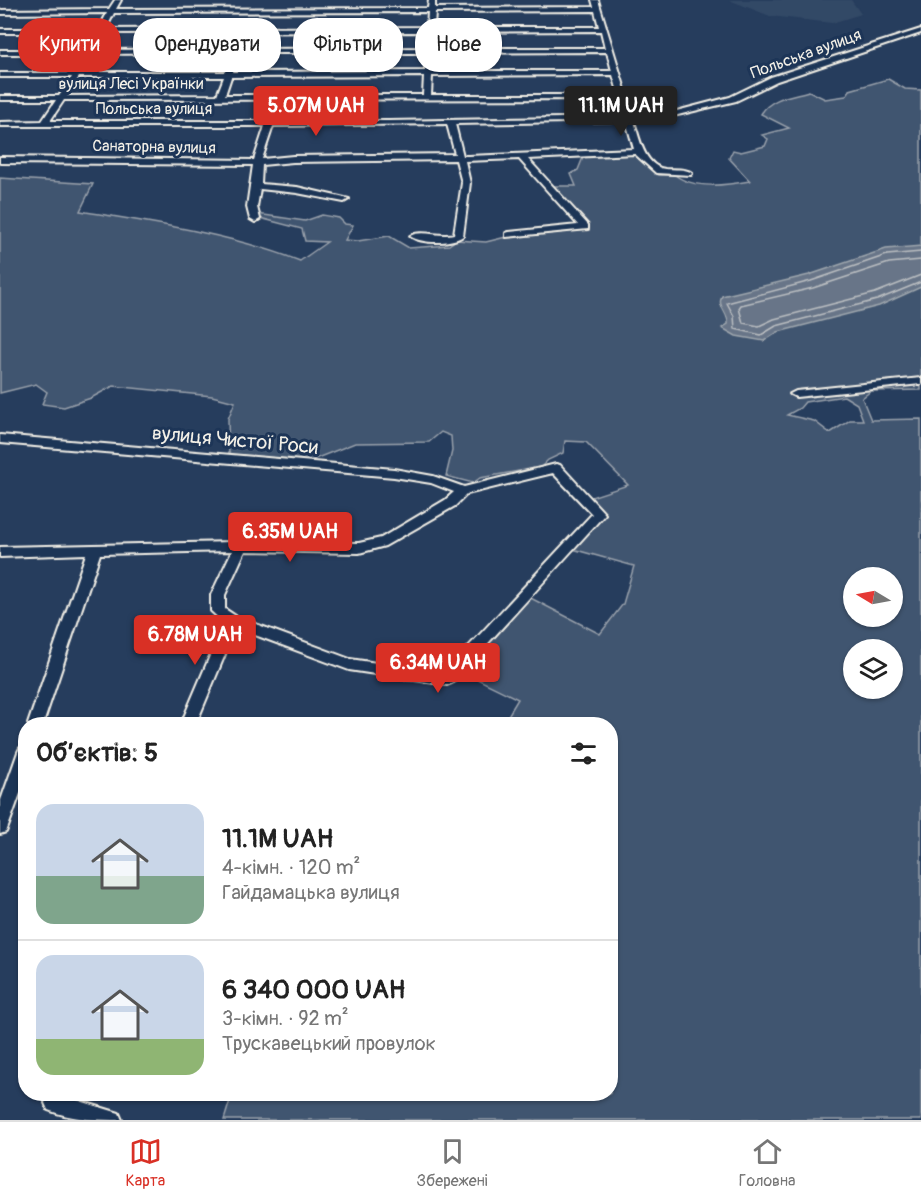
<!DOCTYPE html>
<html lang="uk">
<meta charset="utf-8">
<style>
body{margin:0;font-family:Pangolin,sans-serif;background:#f6f6f6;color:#222;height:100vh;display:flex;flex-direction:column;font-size:22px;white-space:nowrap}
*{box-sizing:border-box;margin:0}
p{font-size:20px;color:#767676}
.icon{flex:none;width:33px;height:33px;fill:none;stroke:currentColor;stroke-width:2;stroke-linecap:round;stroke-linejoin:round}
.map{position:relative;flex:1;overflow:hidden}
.details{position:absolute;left:18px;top:717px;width:600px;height:384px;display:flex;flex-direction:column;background:#fff;border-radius:24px;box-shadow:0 2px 4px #0004}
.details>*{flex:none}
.banner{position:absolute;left:18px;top:18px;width:600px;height:54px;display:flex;gap:12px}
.needle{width:39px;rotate:280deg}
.tools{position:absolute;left:843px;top:567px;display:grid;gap:12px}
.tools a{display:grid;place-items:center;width:60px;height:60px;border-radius:50%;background:#fff;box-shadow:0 2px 4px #0004;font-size:30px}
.price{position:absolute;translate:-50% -51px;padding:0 14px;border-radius:6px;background:#d93025;color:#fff;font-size:20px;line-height:39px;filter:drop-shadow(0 2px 3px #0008)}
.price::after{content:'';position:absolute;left:50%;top:36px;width:18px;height:14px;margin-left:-9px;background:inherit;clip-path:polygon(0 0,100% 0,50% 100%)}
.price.on{background:#222;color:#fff}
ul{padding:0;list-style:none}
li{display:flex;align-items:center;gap:18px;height:150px;padding:0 18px}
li+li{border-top:2px solid #e0e0e0}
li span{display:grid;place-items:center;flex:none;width:168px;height:120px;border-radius:18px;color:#555}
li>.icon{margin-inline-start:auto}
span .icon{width:72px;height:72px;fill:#fffc;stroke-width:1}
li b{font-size:26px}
h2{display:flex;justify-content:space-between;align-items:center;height:72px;padding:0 18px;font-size:26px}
.pill{padding:0 21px;border-radius:24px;background:#fff;box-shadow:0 2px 4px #0004;font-size:21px;line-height:54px}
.pill.on{background:#d93025;color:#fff}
.dock{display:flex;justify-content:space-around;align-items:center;height:84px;border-top:2px solid #e0e0e0;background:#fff;font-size:16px;color:#767676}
.dock a{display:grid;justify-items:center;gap:3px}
.dock .on{color:#d93025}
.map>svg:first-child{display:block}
</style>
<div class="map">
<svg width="921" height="1120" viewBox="0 0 921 1120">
<rect width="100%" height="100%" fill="#263d5d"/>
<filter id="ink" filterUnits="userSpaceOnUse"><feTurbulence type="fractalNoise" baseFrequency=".0167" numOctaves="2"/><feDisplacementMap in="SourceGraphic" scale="12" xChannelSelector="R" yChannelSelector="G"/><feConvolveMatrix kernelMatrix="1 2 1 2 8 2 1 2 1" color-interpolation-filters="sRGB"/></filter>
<g filter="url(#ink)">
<!-- built -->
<path fill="#334966" d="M729,0H851L861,14L832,23L770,16Z"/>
<!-- green -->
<path fill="#40546f" stroke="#9aa2ac" stroke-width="1.5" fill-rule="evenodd" d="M888,79L905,89L921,90V390L871,391L862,398L871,420L921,419V1120H224L232,1094H610V724H503L518,699L465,673L521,593L600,634L623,604L634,566L569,548L598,514L585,499L628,485L586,442L565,441L563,453L548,460L541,467L480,478L473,483L446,476L452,451L451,436L441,432L429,442L355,443L307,462L229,455L228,419L235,402L212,396L113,386L91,398L64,407L42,404L47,392L36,384L0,393V178L93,184L80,211C154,223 231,234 300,261L327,242L305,241L302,229L260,218L257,214L305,221L322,215L339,218L345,224L353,225L345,240L358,241L389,236L409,248L449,245L456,240L486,242L510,236L585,230L588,227L586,223L549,186H576L571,174L578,170L584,155C614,154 641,145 659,175H675C694,190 728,185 750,181L729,158L733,150L741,152L765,146L768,139L762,135L789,128L761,114C771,97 792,96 809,91L825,99L846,96L850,90ZM844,396L857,404L863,420H850L830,433L814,421L787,415L800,408L805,402ZM854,578H892V616H854ZM854,650H892V688H854Z"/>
<!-- water -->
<path fill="#677588" stroke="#9fa7ae" stroke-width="1.5" d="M921,246V287L879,306L778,332L764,341L736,336L722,328L728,324C729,313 716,306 722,296L809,275L886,249Z"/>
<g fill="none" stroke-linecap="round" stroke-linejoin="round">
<!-- shore -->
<g stroke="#bcbfc2" stroke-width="1.5">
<path d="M921,252L887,255L811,281L727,303L734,316L735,329L761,335L776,326L877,300L921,282"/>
<path d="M921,260L889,263L813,288L741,305L739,308L743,323L759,326L774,319L875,293L921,275"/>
</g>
<!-- minor casing -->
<g stroke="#f4f1e8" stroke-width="4">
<g id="minor">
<path d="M115,0H121L116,9L428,8L429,0H435V8L594,7L592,0H598L633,116L665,114L730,97L771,77L921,29V33L777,81L736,101L665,118L634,121C639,137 644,166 665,169C674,170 685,168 692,173L691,175L656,173L635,154L528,159L588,225V229L506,237V233L509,232L578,225L519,159L465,161L470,183L463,236C451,244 422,244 410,236C422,229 440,238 454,234L462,183L456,160L293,162L262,165L261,184L297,187L349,199L344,202L297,193L260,189L257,207L260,219L255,222L250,219L247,207L253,165L0,163V157L254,160L265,126H0V122L42,121L56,100H0V96H59L72,77H0V73H75L85,54H0V50H87L97,33H0V29H99L107,13L0,14V10L109,9ZM595,11L599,27H434L435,12ZM428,12L427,27L106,29L114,13ZM601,31L605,48H433L434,32ZM427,32L426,48L241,49L243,44L239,42L234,49L95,50L104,33ZM607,52L612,71H432L433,53ZM232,53L225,72H82L92,54ZM239,53H426L425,71L233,72ZM613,75L619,95H431L432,76ZM424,76L423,95H225L231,77ZM79,77H224L217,95L67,96ZM620,99L625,117L389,121H50L64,100ZM626,121L634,149L468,156H463L455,124ZM447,124L455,154L293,156L262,159L273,126Z"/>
<path d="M921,378V384L796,397L790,394L796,391Z"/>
<path d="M0,435L394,469L433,476L464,487L556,464L560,465L605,514L452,683L447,685L349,670L236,628L196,724H181L224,623L211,611V595L232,551L100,554L43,724H28L86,554L0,557V547L234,542L359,543L381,538L445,500L454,492L431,483L394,477L0,443ZM553,473L592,514L444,673L350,659L237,617L225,609V595L245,551L359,553L385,546L455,506L467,494Z"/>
<path d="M26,746V777L8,827L6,832L0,834V803L18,752L20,748Z"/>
<path d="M48,1094H68L67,1097L119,1113L122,1120C96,1120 73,1120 48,1110L45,1103Z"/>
</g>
</g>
<!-- minor -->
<use href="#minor" fill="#1d3557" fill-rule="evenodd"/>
</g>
</g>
<g text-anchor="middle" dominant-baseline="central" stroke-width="6" stroke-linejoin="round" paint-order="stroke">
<!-- far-street labels -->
<g font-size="16" fill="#f4f1e8" stroke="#1d3557">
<text transform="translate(806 54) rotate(-20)">Польська вулиця</text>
<text x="131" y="84">вулиця Лесі Українки</text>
<text x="154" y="109">Польська вулиця</text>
<text transform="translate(154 147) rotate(1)">Санаторна вулиця</text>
</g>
<!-- street labels -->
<g font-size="20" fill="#f4f1e8" stroke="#1d3557">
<text transform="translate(235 440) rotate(5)">вулиця Чистої Роси</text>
</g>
</g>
</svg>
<div class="tools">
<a><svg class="needle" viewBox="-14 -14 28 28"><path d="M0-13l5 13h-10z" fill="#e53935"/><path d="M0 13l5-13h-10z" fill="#767676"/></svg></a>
<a><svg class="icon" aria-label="layers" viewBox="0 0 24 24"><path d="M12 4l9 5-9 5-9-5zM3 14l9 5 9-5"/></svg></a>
</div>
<b class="price" style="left:316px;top:137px">5.07M UAH</b>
<b class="price on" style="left:621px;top:137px">11.1M UAH</b>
<b class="price" style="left:290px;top:563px">6.35M UAH</b>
<b class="price" style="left:195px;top:666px">6.78M UAH</b>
<b class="price" style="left:438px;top:694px">6.34M UAH</b>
<div class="banner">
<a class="pill on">Купити</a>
<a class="pill">Орендувати</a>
<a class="pill">Фільтри</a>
<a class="pill">Нове</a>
</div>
<section class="details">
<h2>Об’єктів: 5<svg class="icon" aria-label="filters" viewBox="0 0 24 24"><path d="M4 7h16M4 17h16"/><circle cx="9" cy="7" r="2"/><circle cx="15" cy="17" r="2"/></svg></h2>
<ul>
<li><span style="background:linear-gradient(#c9d6e8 60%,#7fa58c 0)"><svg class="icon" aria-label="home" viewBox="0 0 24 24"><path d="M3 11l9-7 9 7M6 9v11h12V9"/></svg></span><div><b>11.1M UAH</b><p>4-кімн. · 120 m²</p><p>Гайдамацька вулиця</p></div></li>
<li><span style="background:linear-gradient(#c9d6e8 70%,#8fb573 0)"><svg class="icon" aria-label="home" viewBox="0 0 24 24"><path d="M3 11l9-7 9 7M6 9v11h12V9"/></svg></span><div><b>6 340 000 UAH</b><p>3-кімн. · 92 m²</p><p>Трускавецький провулок</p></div></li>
</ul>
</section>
</div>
<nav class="dock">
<a class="on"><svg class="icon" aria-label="map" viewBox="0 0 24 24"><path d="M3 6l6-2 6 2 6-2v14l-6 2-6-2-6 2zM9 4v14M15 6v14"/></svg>Карта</a>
<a><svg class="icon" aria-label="saved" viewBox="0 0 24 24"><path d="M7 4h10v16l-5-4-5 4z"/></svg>Збережені</a>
<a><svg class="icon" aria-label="home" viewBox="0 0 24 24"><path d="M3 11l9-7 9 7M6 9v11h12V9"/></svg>Головна</a>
</nav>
